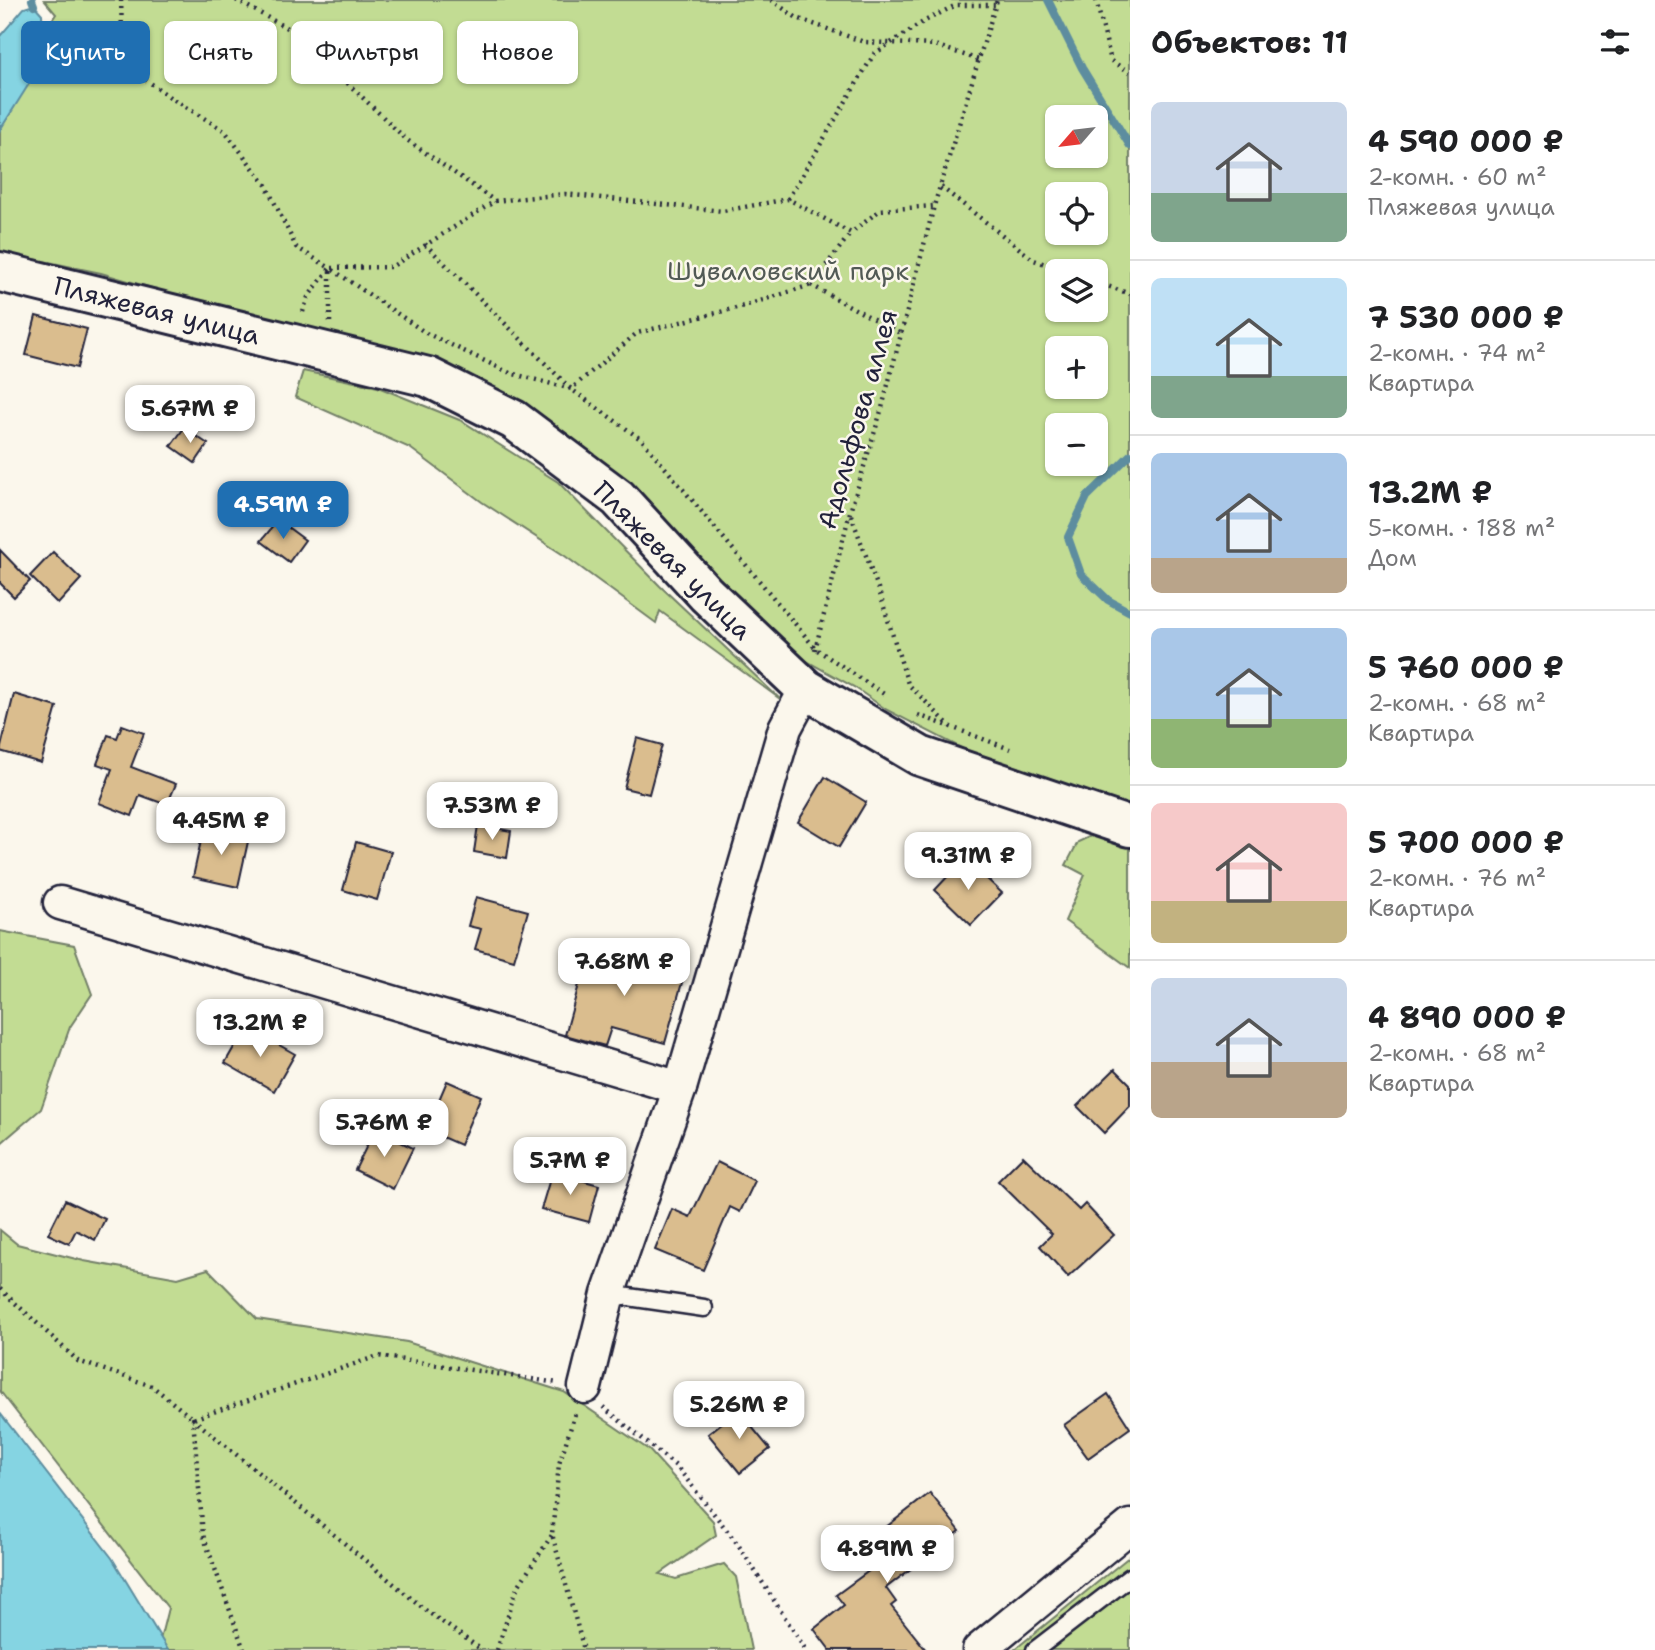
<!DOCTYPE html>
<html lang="ru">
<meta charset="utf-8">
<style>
body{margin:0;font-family:"Shantell Sans",sans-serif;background:#f6f6f6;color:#202124;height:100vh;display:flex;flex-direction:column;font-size:26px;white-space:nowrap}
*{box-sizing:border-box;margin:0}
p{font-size:23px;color:#757577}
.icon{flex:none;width:38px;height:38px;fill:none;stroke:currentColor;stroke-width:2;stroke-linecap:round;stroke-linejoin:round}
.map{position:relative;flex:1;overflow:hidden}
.side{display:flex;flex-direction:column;background:#fff;width:525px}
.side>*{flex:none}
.banner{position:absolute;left:21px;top:21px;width:665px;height:63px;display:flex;gap:14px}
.needle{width:46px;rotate:242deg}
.tools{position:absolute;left:1045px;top:105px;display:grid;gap:14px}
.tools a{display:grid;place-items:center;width:63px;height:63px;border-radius:10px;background:#fff;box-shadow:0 2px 5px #0004;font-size:35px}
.price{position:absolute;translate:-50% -60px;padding:0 16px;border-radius:14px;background:#fff;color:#222;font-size:23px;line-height:46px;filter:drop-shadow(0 2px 4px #0008)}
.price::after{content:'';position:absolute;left:50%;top:42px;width:21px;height:16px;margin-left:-10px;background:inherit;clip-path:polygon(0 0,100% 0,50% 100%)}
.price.active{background:#1f6fb2;color:#fff}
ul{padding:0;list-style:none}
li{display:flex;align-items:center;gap:21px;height:175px;padding:0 21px}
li+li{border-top:2px solid #e0e0e0}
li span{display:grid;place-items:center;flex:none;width:196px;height:140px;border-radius:10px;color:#555}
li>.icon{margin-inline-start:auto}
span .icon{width:84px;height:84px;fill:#fffc;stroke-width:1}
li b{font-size:30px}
h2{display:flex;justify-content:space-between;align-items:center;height:84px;padding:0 21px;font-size:30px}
.pill{padding:0 24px;border-radius:10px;background:#fff;box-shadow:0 2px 5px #0004;font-size:24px;line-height:63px}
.pill.active{background:#1f6fb2;color:#fff}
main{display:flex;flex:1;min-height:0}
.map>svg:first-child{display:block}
</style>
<main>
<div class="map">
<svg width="1130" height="1650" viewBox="0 0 1130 1650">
<rect width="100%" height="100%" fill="#fbf7ec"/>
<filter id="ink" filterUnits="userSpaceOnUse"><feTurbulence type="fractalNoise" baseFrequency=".0143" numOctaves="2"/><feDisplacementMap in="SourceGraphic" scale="14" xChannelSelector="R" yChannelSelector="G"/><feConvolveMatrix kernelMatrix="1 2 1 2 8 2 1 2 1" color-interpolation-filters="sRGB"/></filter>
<g filter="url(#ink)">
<!-- green -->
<g fill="#c2dc93" stroke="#727f67" stroke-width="2" fill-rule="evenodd">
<path d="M44,0H1130V816L1016,776L887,710L854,687L790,652L466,380L101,273L0,252V96L56,14ZM1057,117H1096V156H1057ZM1057,194H1096V233H1057ZM1057,271H1096V310H1057ZM1057,348H1096V387H1057ZM1057,425H1096V464H1057Z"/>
<path d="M303,371L378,387L462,421L558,482L660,586L780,699L660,611L656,623L565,556L482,502L410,448L295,397Z"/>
<path d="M1095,834L1130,846V968L1065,921L1085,875L1066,865L1078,842Z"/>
<path d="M0,931L74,945L92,994L70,1027L41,1109L0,1144Z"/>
<path d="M0,1230L17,1244L84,1261L178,1278L208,1269L257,1319L407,1342L564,1392L649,1450L713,1521L716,1535L660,1574L676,1579L724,1564L736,1577L751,1650H165L160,1640L168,1608L0,1391Z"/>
<path d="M1130,1556V1650H1014Z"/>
</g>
<!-- water -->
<g fill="#85d4e2" stroke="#5d8d9f" stroke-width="2">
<path d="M34,5L42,14L44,60L0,130V36L24,8Z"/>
<path d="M0,1413L112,1558L168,1650H0Z"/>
</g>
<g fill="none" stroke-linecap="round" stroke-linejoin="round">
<!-- stream -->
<g stroke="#5d8d9f" stroke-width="8">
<path d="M32,0L34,5"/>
<path d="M1048,0L1082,68L1130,146"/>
<path d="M1130,455L1087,497L1068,537L1081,574L1108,600L1130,612"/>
</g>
</g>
<!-- building -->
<g fill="#dabd8e" stroke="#22223b" stroke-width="2">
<path d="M36,316L87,329L77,368L26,355Z"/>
<path d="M184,428L208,444L195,463L171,446Z"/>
<path d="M278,520L305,540L289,562L261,541Z"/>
<path d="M0,550L30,581L14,597L0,583Z"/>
<path d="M53,552L81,579L58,604L30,576Z"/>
<path d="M14,694L57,707L41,763L0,751Z"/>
<path d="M122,725L144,733L131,767L176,784L167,805L140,795L132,816L99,803L112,769L97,764L108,735L117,738Z"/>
<path d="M637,738L662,745L649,794L624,788Z"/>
<path d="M825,777L866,802L839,847L798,822Z"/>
<path d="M478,825L511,831L507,858L474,852Z"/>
<path d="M204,827L249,837L238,887L193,877Z"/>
<path d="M356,842L391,852L377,900L343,890Z"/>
<path d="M965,858L1002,893L971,925L935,890Z"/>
<path d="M476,897L528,911L514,960L475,949L481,929L468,926Z"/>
<path d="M590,945L685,972L665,1043L611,1028L605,1046L565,1035Z"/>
<path d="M246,1026L295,1054L274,1091L225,1063Z"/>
<path d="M1115,1069L1130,1084V1106L1104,1133L1077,1106Z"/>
<path d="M447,1081L481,1096L460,1145L426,1130Z"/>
<path d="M375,1129L413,1148L393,1189L355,1170Z"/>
<path d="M1023,1156L1079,1210L1085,1204L1114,1235L1068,1277L1040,1246L1052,1234L998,1181Z"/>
<path d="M717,1162L755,1181L740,1212L730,1207L703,1270L655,1250L672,1209L690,1217Z"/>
<path d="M552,1172L599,1185L589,1222L541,1209Z"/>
<path d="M65,1200L105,1219L95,1240L76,1230L69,1244L48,1234Z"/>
<path d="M1108,1394L1130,1428L1088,1458L1064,1425Z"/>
<path d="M738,1410L770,1449L740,1473L708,1434Z"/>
<path d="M930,1493L960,1531L886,1588L896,1602L891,1606L926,1650H830L814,1629L844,1605L836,1595L896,1551L881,1531Z"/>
</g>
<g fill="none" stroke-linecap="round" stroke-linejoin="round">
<!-- service casing -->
<g stroke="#22223b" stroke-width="21">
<g id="service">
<path d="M608,1294L704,1308"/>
<path d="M1035,1650L1130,1577"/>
</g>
</g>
<!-- minor casing -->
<g stroke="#22223b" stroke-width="37">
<g id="minor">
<path d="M60,903L680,1088L785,728L806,689"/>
<path d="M585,1387L608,1294L680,1088"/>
<path d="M979,1650L1130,1526"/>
</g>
</g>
<!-- tertiary casing -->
<g stroke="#22223b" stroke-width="44">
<path id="tertiary" d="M0,272L428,377L514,420L618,498L706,594L806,689L920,756L1130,827"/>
</g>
<!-- path -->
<g stroke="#22223b" stroke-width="4.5" stroke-dasharray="2 5" stroke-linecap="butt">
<path d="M121,0L123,63L171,98L225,131L266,185L296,247L330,268"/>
<path d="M236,0L294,32L407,140L495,201"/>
<path d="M771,0L797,18L864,42L935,45L979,60"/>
<path d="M1096,0L1111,61L1130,72"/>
<path d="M941,187L1034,260L1065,271"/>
<path d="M788,199L874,54L923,22L956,5H995"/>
<path d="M425,244L571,389L642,440L816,649L887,696"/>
<path d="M1096,282L1130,294"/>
<path d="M811,285L901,334"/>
<path d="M303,312L308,297L330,268L426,333L510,373L571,389L637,333L744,306L811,285L851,233"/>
<path d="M330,322V268L391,267L495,201L565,194L723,211L788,199L851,233L880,210L934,206"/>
<path d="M851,515L878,588L908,684L951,727L1010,749"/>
<path d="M815,650L850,512L882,408L934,206L997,0"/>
<path d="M918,715L951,727"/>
<path d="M0,1289L78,1361L152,1386L193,1419L378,1356L558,1383"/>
<path d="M603,1407L677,1467L737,1543L806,1650"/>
<path d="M575,1414L559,1464L552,1534L584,1650"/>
<path d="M244,1650L203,1535L193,1419L428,1612L482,1650"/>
<path d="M497,1650L517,1588L552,1535"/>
</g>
<!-- service -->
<use href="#service" stroke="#fbf7ec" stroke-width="16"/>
<!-- minor -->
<use href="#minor" stroke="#fbf7ec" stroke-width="32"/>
<!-- tertiary -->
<use href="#tertiary" stroke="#fbf7ec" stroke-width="38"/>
</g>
</g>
<g text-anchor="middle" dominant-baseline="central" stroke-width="5" stroke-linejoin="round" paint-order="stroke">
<!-- park labels -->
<g font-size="26" fill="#525a55" stroke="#fbf7ec">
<text x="788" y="270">Шуваловский парк</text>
</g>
<!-- street labels -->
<g font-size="26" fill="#22223b" stroke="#fbf7ec">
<text transform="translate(157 310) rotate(14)">Пляжевая улица</text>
<text transform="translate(857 419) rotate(-74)">Адольфова аллея</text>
<text transform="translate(673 560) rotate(45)">Пляжевая улица</text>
</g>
</g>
</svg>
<div class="tools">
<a><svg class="needle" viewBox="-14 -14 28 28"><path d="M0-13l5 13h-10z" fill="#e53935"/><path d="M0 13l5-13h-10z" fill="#757577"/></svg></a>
<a><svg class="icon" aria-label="locate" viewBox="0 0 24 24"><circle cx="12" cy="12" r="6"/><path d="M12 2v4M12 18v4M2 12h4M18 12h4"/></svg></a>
<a><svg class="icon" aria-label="layers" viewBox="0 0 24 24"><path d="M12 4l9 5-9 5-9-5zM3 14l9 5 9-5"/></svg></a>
<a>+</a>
<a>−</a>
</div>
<b class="price" style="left:190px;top:445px">5.67M ₽</b>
<b class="price active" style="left:283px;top:541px">4.59M ₽</b>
<b class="price" style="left:492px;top:842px">7.53M ₽</b>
<b class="price" style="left:221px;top:857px">4.45M ₽</b>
<b class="price" style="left:968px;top:892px">9.31M ₽</b>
<b class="price" style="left:624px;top:998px">7.68M ₽</b>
<b class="price" style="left:260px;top:1059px">13.2M ₽</b>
<b class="price" style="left:384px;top:1159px">5.76M ₽</b>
<b class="price" style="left:570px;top:1197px">5.7M ₽</b>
<b class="price" style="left:739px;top:1441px">5.26M ₽</b>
<b class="price" style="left:887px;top:1585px">4.89M ₽</b>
<div class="banner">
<a class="pill active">Купить</a>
<a class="pill">Снять</a>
<a class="pill">Фильтры</a>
<a class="pill">Новое</a>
</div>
</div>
<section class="side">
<h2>Объектов: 11<svg class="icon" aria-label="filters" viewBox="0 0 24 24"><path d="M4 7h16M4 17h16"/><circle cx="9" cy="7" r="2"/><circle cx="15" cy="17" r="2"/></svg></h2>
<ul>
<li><span style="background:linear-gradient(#c9d6e8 65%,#7fa58c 0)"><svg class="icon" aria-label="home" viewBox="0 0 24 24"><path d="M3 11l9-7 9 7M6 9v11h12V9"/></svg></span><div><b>4 590 000 ₽</b><p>2-комн. · 60 m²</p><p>Пляжевая улица</p></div></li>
<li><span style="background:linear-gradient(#bfe0f5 70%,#7fa58c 0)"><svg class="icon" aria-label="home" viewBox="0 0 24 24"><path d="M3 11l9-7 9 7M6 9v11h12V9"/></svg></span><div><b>7 530 000 ₽</b><p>2-комн. · 74 m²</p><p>Квартира</p></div></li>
<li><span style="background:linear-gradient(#a9c7e8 75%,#b9a48a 0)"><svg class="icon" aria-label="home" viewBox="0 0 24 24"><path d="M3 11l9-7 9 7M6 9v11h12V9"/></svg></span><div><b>13.2M ₽</b><p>5-комн. · 188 m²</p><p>Дом</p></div></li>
<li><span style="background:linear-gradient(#a9c7e8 65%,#8fb573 0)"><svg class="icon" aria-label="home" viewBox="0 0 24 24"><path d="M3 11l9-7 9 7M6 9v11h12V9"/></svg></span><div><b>5 760 000 ₽</b><p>2-комн. · 68 m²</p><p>Квартира</p></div></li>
<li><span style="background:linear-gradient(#f6c9c9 70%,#c2b280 0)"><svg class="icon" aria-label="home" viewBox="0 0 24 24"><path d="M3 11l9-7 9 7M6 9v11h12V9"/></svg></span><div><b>5 700 000 ₽</b><p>2-комн. · 76 m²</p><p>Квартира</p></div></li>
<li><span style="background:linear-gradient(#c9d6e8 60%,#b9a48a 0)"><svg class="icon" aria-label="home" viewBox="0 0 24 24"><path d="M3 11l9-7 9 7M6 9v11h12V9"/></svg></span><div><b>4 890 000 ₽</b><p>2-комн. · 68 m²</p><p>Квартира</p></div></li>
</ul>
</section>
</main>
